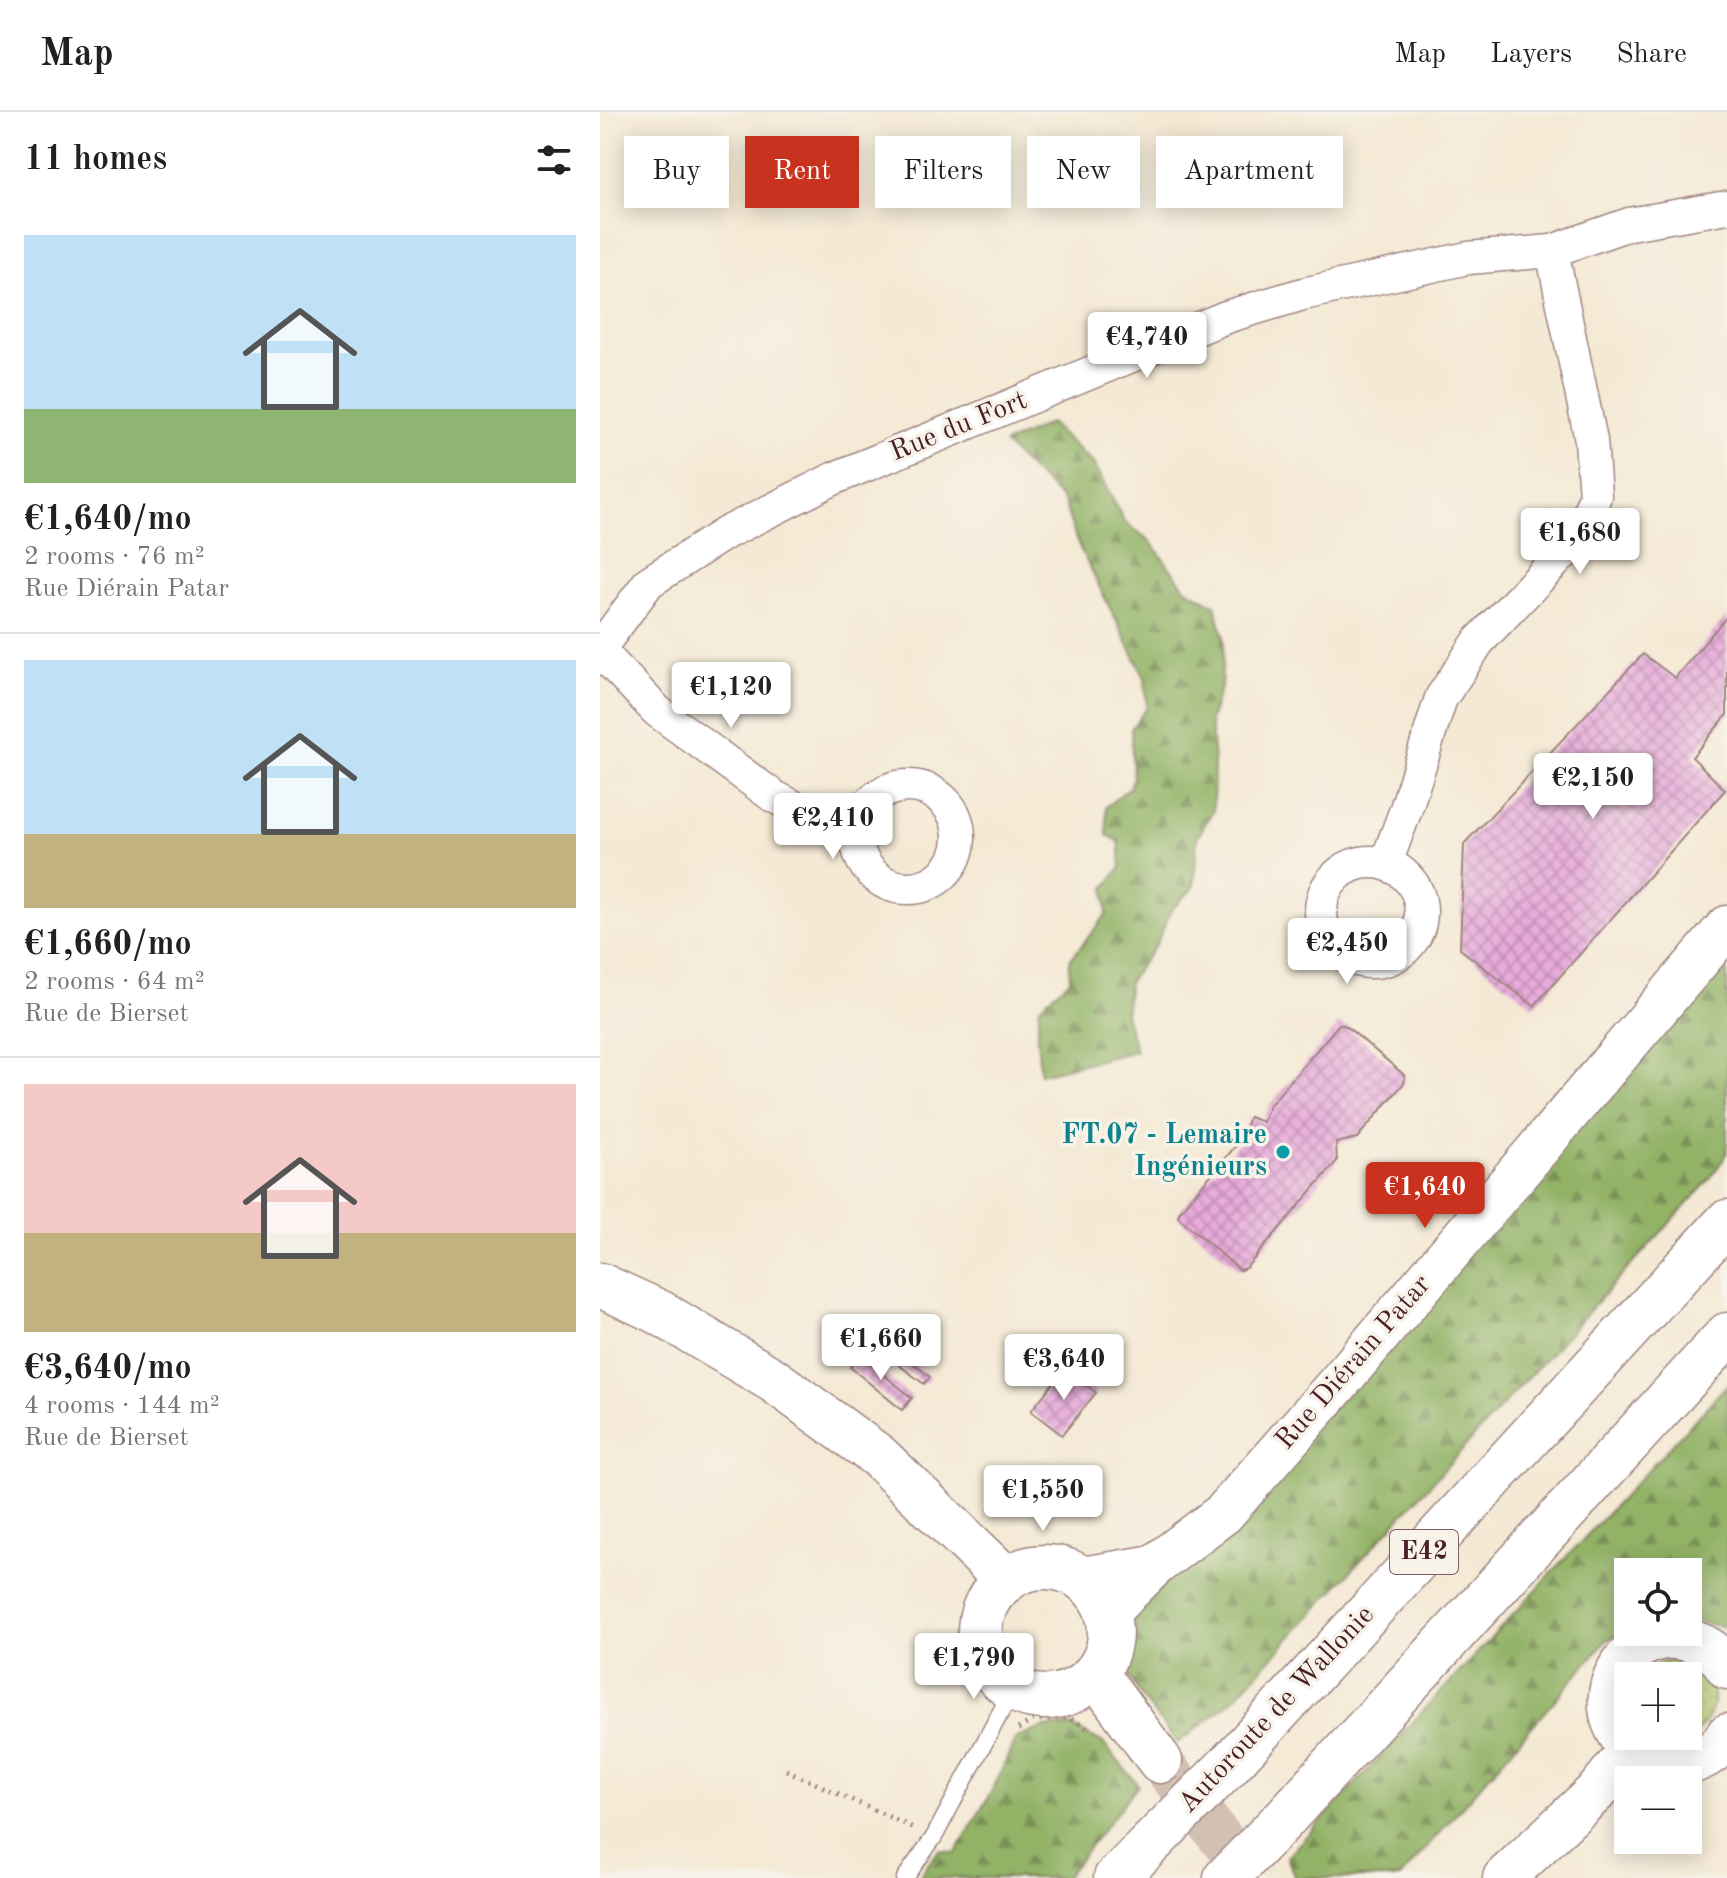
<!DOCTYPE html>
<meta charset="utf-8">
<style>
body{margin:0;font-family:"Old Standard TT",serif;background:#f2f2f2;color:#202124;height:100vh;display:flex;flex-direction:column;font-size:30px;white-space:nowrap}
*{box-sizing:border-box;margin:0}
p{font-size:26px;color:#757577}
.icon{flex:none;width:44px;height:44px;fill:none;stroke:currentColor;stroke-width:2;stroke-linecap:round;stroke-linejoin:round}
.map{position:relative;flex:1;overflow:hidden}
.details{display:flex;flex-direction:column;background:#fff;width:600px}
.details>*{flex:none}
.hud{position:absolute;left:24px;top:24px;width:760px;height:72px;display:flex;gap:16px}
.fabs{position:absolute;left:1014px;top:1446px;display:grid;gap:16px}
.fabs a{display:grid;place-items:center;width:88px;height:88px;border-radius:0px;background:#fff;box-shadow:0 4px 20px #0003;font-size:40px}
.price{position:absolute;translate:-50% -68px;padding:0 18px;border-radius:8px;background:#fff;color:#222;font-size:26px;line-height:52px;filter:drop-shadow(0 2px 4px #0008)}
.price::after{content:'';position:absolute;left:50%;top:48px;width:24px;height:18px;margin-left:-12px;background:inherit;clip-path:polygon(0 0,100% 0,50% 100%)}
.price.active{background:#c8321e;color:#fff}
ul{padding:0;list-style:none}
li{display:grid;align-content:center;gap:16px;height:424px;padding:0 24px}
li+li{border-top:2px solid #e0e0e0}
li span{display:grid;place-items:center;height:248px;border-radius:0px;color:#555}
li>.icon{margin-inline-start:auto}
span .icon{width:144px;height:144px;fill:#fffc;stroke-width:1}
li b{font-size:34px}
h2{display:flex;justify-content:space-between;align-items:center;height:96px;padding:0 24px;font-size:34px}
.chip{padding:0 28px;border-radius:0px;background:#fff;box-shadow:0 4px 20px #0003;font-size:28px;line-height:72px}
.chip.active{background:#c8321e;color:#fff}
header{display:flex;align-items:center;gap:48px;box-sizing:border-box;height:112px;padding:0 40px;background:#fff;border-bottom:2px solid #e0e0e0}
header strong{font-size:38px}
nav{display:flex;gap:44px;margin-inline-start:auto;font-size:28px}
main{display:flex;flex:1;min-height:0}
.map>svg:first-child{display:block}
</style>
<header>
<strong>Map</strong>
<nav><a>Map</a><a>Layers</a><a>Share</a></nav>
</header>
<main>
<section class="details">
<h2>11 homes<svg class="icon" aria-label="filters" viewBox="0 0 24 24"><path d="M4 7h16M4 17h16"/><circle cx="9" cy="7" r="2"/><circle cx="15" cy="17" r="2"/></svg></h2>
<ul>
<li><span style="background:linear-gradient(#bfe0f5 70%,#8fb573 0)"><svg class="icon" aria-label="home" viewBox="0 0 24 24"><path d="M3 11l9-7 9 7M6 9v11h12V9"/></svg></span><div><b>€1,640/mo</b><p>2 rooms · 76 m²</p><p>Rue Diérain Patar</p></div></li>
<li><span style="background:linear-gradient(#bfe0f5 70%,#c2b280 0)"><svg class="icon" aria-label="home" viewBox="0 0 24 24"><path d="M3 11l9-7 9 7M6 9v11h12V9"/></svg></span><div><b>€1,660/mo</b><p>2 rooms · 64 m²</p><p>Rue de Bierset</p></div></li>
<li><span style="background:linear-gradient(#f6c9c9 60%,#c2b280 0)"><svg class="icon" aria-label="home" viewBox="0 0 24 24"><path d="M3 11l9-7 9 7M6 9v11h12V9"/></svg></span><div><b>€3,640/mo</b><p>4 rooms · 144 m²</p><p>Rue de Bierset</p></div></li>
</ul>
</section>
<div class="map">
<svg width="1127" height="1766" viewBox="0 0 1127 1766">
<defs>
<pattern id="grass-dots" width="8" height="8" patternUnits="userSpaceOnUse" patternTransform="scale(2)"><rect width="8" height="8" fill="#b8cf74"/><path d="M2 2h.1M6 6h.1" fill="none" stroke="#a0b165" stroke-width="1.8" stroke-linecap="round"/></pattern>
<pattern id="forest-firs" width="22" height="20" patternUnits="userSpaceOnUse" patternTransform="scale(2)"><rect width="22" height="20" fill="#92b266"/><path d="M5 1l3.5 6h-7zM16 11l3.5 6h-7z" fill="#799054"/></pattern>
<pattern id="building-cross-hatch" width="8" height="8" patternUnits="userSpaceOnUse" patternTransform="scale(2)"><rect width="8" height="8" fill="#e8acdb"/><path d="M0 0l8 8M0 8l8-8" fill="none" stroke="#be8bb2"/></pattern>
</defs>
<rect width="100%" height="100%" fill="#f7f3e8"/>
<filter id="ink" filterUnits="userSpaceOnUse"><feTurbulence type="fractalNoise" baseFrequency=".0125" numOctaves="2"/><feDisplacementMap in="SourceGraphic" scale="16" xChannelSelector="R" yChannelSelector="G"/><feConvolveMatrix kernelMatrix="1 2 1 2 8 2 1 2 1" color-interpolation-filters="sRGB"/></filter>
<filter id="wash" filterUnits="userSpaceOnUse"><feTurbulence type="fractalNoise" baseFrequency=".006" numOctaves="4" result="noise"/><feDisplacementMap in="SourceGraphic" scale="32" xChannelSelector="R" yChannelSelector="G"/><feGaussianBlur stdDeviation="1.8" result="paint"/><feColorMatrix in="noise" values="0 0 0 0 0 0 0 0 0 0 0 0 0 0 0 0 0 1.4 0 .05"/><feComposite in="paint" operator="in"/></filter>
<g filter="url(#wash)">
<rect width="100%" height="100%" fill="#f4e9d4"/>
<!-- grass -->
<path fill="url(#grass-dots)" stroke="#817750" stroke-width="2" d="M1072,1548C1120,1552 1127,1605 1088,1624V1564H1045C1052,1554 1061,1551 1072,1548Z"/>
<!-- forest -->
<g fill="url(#forest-firs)" stroke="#6e6848" stroke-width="2">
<path d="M450,311L493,351L525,410L550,429L586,477L615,493L624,526L621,575L610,609L614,648L613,698L597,726L594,775L571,798L556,833L529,869L525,902L536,939L440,962L437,924L440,894L470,868L469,849L507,802L505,776L521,755L519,729L507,723L506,695L529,676L533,667L531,617L547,595L545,566L477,430L463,388L404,332Z"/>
<path d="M1127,837V1042L1109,1068L633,1588L578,1631L545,1590L522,1554L537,1502Z"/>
<path d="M1127,1273V1509L1121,1515L1088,1507V1460H1028V1519L1007,1528L800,1766H695L687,1745Z"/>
<path d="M471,1614L502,1630L538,1673L468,1762L464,1766H318L339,1738L356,1741L394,1675L416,1626L445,1615Z"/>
</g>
<g id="blocks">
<!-- building -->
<g fill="url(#building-cross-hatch)">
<path d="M1127,504V603L1092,645L1125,678L934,894L860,837L864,732L1043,542L1075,566Z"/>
<path d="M739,912L746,914L803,962L805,965L804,971L757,1026L736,1031L737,1049L646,1156L640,1158L580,1107L578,1104L580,1099L640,1029L649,1005L663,1010L669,994Z"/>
<path d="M260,1243L312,1286L302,1298L250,1255Z"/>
<path d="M305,1244L330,1265L324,1272L299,1253Z"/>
<path d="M465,1256L496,1281L462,1323L431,1299Z"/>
</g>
</g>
</g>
<g filter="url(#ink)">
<use href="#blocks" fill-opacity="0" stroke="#9f8480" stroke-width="2"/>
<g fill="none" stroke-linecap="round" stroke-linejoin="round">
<!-- secondary-tunnel -->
<path stroke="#d2c1b2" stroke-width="44" stroke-dasharray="44 22" stroke-linecap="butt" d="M560,1649L652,1766"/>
<!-- service casing -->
<g stroke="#9f8480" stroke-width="19">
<path id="service" d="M305,1766L334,1725L413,1577"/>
</g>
<!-- minor casing -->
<g stroke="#9f8480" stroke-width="35">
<g id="minor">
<path d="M0,536L49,470L126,421L235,366L626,205L703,182L868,146L952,139L1029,112L1127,95"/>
<path d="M0,539L57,599L173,684L202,699L258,709"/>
<circle cx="308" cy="725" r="51"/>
<circle cx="771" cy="800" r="50"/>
<path d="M786,751L805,700L841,586L879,529L980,424L995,384L991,328L952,139"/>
</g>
</g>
<!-- tertiary casing -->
<g stroke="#9f8480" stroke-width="45">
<g id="tertiary">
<path d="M482,1466L554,1454"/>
<path d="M508,1500L554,1454L624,1401L741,1268L1127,815"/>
<path d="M1127,1556C1120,1543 1107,1534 1094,1530C1034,1508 984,1579 1024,1629C1035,1644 1051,1652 1071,1653C1093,1654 1116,1643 1127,1623"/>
<path d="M904,1766L998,1678L1030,1638"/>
</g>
</g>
<!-- secondary casing -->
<g stroke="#9f8480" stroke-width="47">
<g id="secondary">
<path d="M0,1173L59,1200L173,1268L278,1344L407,1468"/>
<circle cx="445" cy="1520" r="65"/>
<path d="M496,1562L560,1649"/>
</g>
</g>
<!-- motorway casing -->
<g stroke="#9f8480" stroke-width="47">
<g id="motorway">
<path d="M516,1766L627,1655L1127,1110"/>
<path d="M626,1766L682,1709L1127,1223"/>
</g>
</g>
<!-- path -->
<g stroke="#9f8480" stroke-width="5" stroke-dasharray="2 6" stroke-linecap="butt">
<path d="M418,1617L433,1608L469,1606L490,1618"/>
<path d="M186,1658L316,1717"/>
</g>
<!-- service -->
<use href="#service" stroke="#fff" stroke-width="16"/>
<!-- minor -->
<use href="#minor" stroke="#fff" stroke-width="32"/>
<!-- tertiary -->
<use href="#tertiary" stroke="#fff" stroke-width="42"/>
<!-- secondary -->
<use href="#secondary" stroke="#fff" stroke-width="44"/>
<!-- motorway -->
<use href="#motorway" stroke="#fff" stroke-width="44"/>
</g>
</g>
<!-- markers -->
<circle fill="#0f9aa8" stroke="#f7f3e8" stroke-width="3" cx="683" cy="1040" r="8"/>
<g text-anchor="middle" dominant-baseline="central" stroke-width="7" stroke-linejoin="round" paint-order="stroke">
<!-- shield labels -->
<rect fill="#f7f3e8" stroke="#7e5f64" stroke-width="2" x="790" y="1418" width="68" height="44" rx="6"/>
<g font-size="26" font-weight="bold" fill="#4a1f2b">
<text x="824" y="1440">E42</text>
</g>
<!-- street labels -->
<g font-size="28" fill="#4a1f2b" stroke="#f7f3e8">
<text transform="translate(359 315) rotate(-22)">Rue du Fort</text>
<text transform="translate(754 1251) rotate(-49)">Rue Diérain Patar</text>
<text transform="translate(677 1598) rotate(-47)">Autoroute de Wallonie</text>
</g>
<!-- culture labels -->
<g font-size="28" font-weight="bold" fill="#0d838f" stroke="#f7f3e8" text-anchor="end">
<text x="667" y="1024">FT.07 - Lemaire<tspan x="667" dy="32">Ingénieurs</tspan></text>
</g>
</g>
</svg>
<div class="fabs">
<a><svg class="icon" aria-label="locate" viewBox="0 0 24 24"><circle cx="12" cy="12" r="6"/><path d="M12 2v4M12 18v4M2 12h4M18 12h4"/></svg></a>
<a>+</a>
<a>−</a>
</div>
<b class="price" style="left:547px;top:268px">€4,740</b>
<b class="price" style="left:980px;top:464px">€1,680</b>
<b class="price" style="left:131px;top:618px">€1,120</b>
<b class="price" style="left:993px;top:709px">€2,150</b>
<b class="price" style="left:233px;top:749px">€2,410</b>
<b class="price" style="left:747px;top:874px">€2,450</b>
<b class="price active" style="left:825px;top:1118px">€1,640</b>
<b class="price" style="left:281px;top:1270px">€1,660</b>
<b class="price" style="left:464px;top:1290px">€3,640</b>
<b class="price" style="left:443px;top:1421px">€1,550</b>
<b class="price" style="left:374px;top:1589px">€1,790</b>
<div class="hud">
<a class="chip">Buy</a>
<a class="chip active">Rent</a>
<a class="chip">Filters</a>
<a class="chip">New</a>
<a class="chip">Apartment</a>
</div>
</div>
</main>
